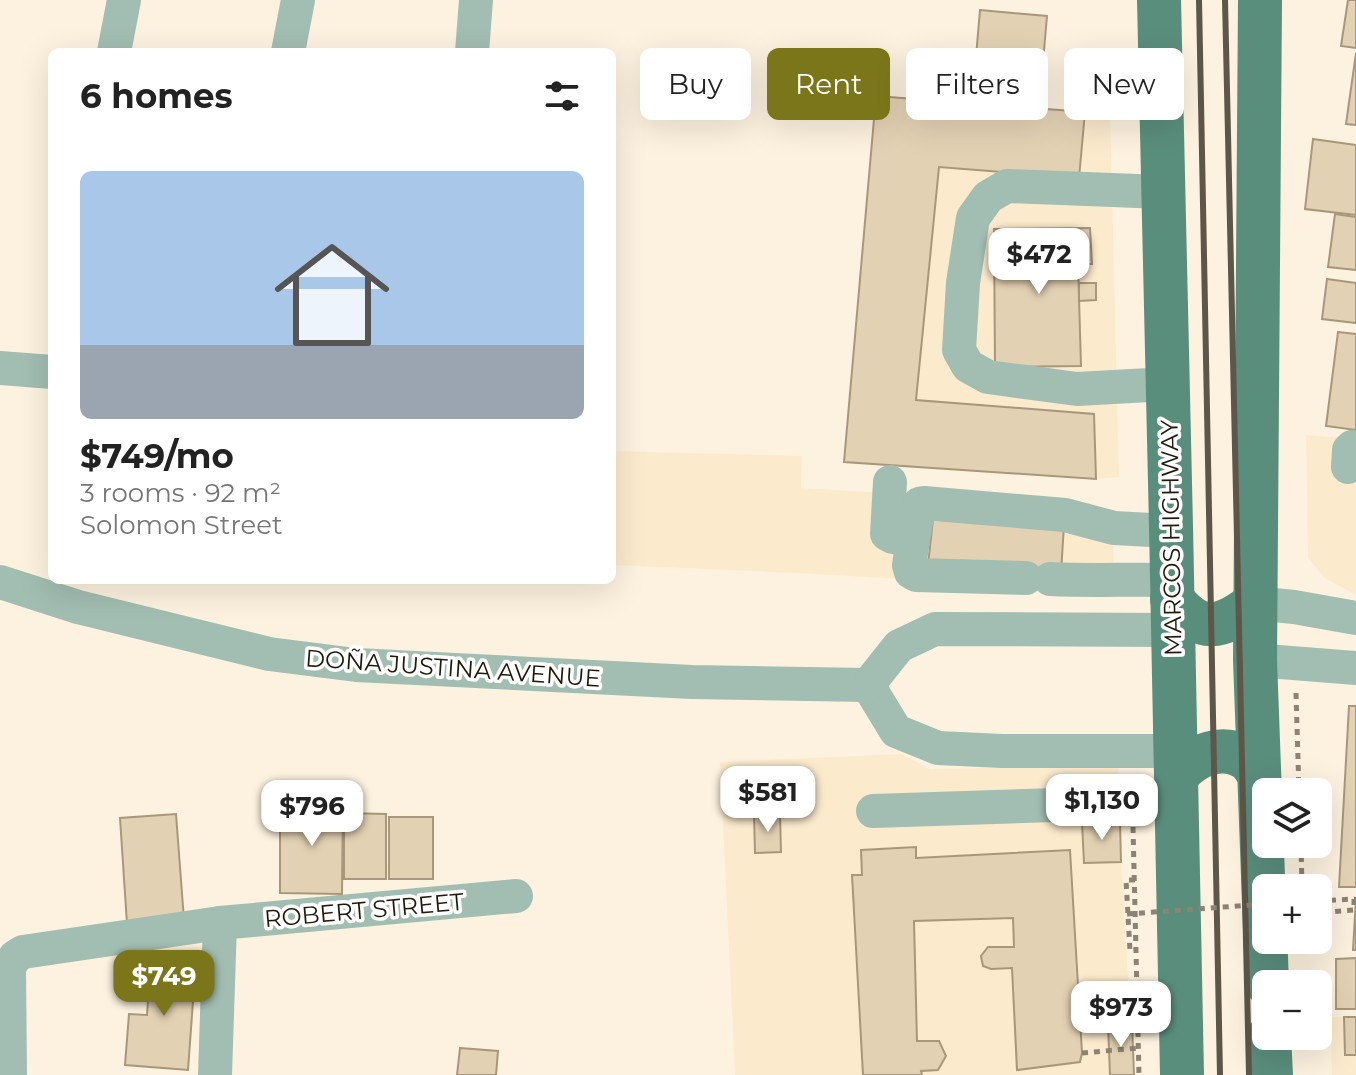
<!DOCTYPE html>
<meta charset="utf-8">
<style>
body{margin:0;font-family:Montserrat,sans-serif;background:#f2f2f2;color:#222;height:100vh;display:flex;flex-direction:column;font-size:30px;white-space:nowrap}
*{box-sizing:border-box;margin:0}
p{font-size:26px;color:#767676}
.icon{flex:none;width:44px;height:44px;fill:none;stroke:currentColor;stroke-width:2;stroke-linecap:round;stroke-linejoin:round}
.map{position:relative;flex:1;overflow:hidden}
.drawer{position:absolute;left:48px;top:48px;width:568px;height:536px;display:flex;flex-direction:column;background:#fff;border-radius:12px;box-shadow:0 8px 32px #0002}
.drawer>*{flex:none}
.hud{position:absolute;left:640px;top:48px;width:596px;height:72px;display:flex;gap:16px}
.fabs{position:absolute;left:1252px;top:778px;display:grid;gap:16px}
.fabs a{display:grid;place-items:center;width:80px;height:80px;border-radius:12px;background:#fff;box-shadow:0 8px 32px #0002;font-size:40px}
.price{position:absolute;translate:-50% -68px;padding:0 18px;border-radius:16px;background:#fff;color:#222;font-size:26px;line-height:52px;filter:drop-shadow(0 2px 4px #0008)}
.price::after{content:'';position:absolute;left:50%;top:48px;width:24px;height:18px;margin-left:-12px;background:inherit;clip-path:polygon(0 0,100% 0,50% 100%)}
.price.on{background:#7b761a;color:#fff}
ul{padding:0;list-style:none}
li{display:grid;align-content:center;gap:16px;height:424px;padding:0 32px}
li+li{border-top:2px solid #e0e0e0}
li span{display:grid;place-items:center;height:248px;border-radius:12px;color:#555}
li>.icon{margin-inline-start:auto}
span .icon{width:144px;height:144px;fill:#fffc;stroke-width:1}
li b{font-size:34px}
h2{display:flex;justify-content:space-between;align-items:center;height:96px;padding:0 32px;font-size:34px}
.tag{padding:0 28px;border-radius:12px;background:#fff;box-shadow:0 8px 32px #0002;font-size:28px;line-height:72px}
.tag.on{background:#7b761a;color:#fff}
.map>svg:first-child{display:block}
</style>
<div class="map">
<svg width="1356" height="1075" viewBox="0 0 1356 1075">
<rect width="100%" height="100%" fill="#fdf2df"/>
<!-- built -->
<g fill="#fceacc">
<path d="M876,96L1110,114L1119,477L1096,479L844,462Z"/>
<path d="M1306,435L1356,439V595L1325,578L1308,558Z"/>
<path d="M612,451L802,456L801,488L902,494L1114,517L1113,591L797,573L612,565Z"/>
<path d="M901,754L930,769L1118,766L1121,862L1134,1075H735L720,762Z"/>
<path d="M1356,1016V1075H1332L1330,1017Z"/>
</g>
<!-- building -->
<g fill="#e3d1b3" stroke="#a8977a" stroke-width="2">
<path d="M1348,0H1356V48L1341,46Z"/>
<path d="M980,10L1047,16L1041,85L974,80Z"/>
<path d="M1356,53V125L1346,124Z"/>
<path d="M876,96L1085,112L1079,178L939,167L916,400L1094,414L1096,479L844,462Z"/>
<path d="M1313,139L1356,145V215L1305,209Z"/>
<path d="M1335,214L1356,217V270L1328,267Z"/>
<path d="M1090,228L1092,264H1078L1081,366L995,367L994,229Z"/>
<path d="M1327,279L1356,283V323L1322,319Z"/>
<path d="M1079,283H1096V300L1079,301Z"/>
<path d="M1338,332L1356,334V430L1326,426Z"/>
<path d="M933,519L1064,525L1061,573L928,565Z"/>
<path d="M1349,706H1356V887H1339Z"/>
<path d="M310,796H343L342,894L280,893V809H310Z"/>
<path d="M344,813L386,814V879H344Z"/>
<path d="M176,814L184,920L127,924L120,818Z"/>
<path d="M780,814L781,852L755,853L754,815Z"/>
<rect x="389" y="817" width="44" height="62"/>
<path d="M1120,822L1121,862L1084,863L1082,823Z"/>
<path d="M916,847V858L1070,850L1082,1053L1080,1062L1017,1070L1012,968L991,969L983,966L981,956L988,947H1014L1013,918L914,921L917,1041H939L946,1056L938,1070L921,1071L922,1075H863L852,875H862L861,850Z"/>
<path d="M1356,898V950H1353Z"/>
<path d="M151,957L196,960L188,1070L125,1065L129,1014L147,1015Z"/>
<path d="M1356,958V1009H1336V959Z"/>
<path d="M1344,1017H1356V1055H1345Z"/>
<path d="M1132,1023L1134,1075H1110L1108,1024Z"/>
<path d="M460,1048L498,1051L496,1075H457Z"/>
</g>
<g fill="none" stroke-linecap="round" stroke-linejoin="round">
<!-- path -->
<g stroke="#8c8374" stroke-width="5" stroke-dasharray="6 6" stroke-linecap="butt">
<path d="M1296,693L1299,792"/>
<path d="M1133,827L1139,1075"/>
<path d="M1301,844L1302,888"/>
<path d="M1135,880H1126L1130,951L1136,950"/>
<path d="M1318,901L1354,899V910L1318,913"/>
<path d="M1082,1053L1138,1048"/>
</g>
<!-- minor -->
<g stroke="#a2bdb2" stroke-width="34">
<path d="M114,52L124,0"/>
<path d="M288,52L298,0"/>
<path d="M472,52L476,0"/>
<path d="M1163,192L1007,186L988,197L973,218L963,283L959,350L968,366L988,377L1077,389L1168,384"/>
<path d="M0,368L52,372"/>
<path d="M1348,467L1349,450L1352,447L1356,448"/>
<path d="M890,482L887,534L893,537L913,540"/>
<path d="M1026,578L916,575L911,572L909,565L919,504L924,503L1065,515L1114,528L1170,531"/>
<path d="M1050,579C1091,581 1131,579 1171,580"/>
<path d="M0,582L78,607L269,654L356,665L692,682L868,685"/>
<path d="M1255,603L1294,607L1356,618"/>
<path d="M1255,660L1356,668"/>
<path d="M868,685L896,731L938,748L1002,751H1176"/>
<path d="M868,685L899,646L935,629L1172,630"/>
<path d="M873,811L1119,803"/>
<path d="M10,1075L9,967L15,957L23,952L220,923L516,896"/>
<path d="M215,1075L220,923"/>
</g>
<!-- major -->
<g stroke="#5a8e7c" stroke-width="44">
<path d="M1159,0C1167,358 1176,717 1182,1075"/>
<path d="M1260,0L1255,660L1267,984"/>
<path d="M1172,599C1201,635 1221,629 1255,603"/>
<path d="M1177,775C1194,756 1222,742 1247,759C1252,763 1255,769 1259,774"/>
<path d="M1269,1036L1271,1075"/>
</g>
<!-- rail -->
<g stroke="#5e5648" stroke-width="6">
<path d="M1199,0L1220,1075"/>
<path d="M1225,0L1249,1075"/>
</g>
<!-- path-bridge -->
<path stroke="#8c8374" stroke-width="5" stroke-dasharray="6 6" stroke-linecap="butt" d="M1127,914L1266,904"/>
</g>
<g text-anchor="middle" dominant-baseline="central" stroke-width="7" stroke-linejoin="round" paint-order="stroke">
<!-- street labels -->
<g font-size="24" fill="#1f190d" stroke="#fff">
<text transform="translate(1171 538) rotate(-91)">MARCOS HIGHWAY</text>
<text transform="translate(453 668) rotate(4)">DOÑA JUSTINA AVENUE</text>
<text transform="translate(364 910) rotate(-5)">ROBERT STREET</text>
</g>
</g>
</svg>
<div class="fabs">
<a><svg class="icon" aria-label="layers" viewBox="0 0 24 24"><path d="M12 4l9 5-9 5-9-5zM3 14l9 5 9-5"/></svg></a>
<a>+</a>
<a>−</a>
</div>
<b class="price" style="left:1039px;top:296px">$472</b>
<b class="price" style="left:768px;top:834px">$581</b>
<b class="price" style="left:1102px;top:842px">$1,130</b>
<b class="price" style="left:312px;top:848px">$796</b>
<b class="price on" style="left:164px;top:1018px">$749</b>
<b class="price" style="left:1121px;top:1049px">$973</b>
<div class="hud">
<a class="tag">Buy</a>
<a class="tag on">Rent</a>
<a class="tag">Filters</a>
<a class="tag">New</a>
</div>
<section class="drawer">
<h2>6 homes<svg class="icon" aria-label="filters" viewBox="0 0 24 24"><path d="M4 7h16M4 17h16"/><circle cx="9" cy="7" r="2"/><circle cx="15" cy="17" r="2"/></svg></h2>
<ul>
<li><span style="background:linear-gradient(#a9c7e8 70%,#9aa5b1 0)"><svg class="icon" aria-label="home" viewBox="0 0 24 24"><path d="M3 11l9-7 9 7M6 9v11h12V9"/></svg></span><div><b>$749/mo</b><p>3 rooms · 92 m²</p><p>Solomon Street</p></div></li>
</ul>
</section>
</div>
